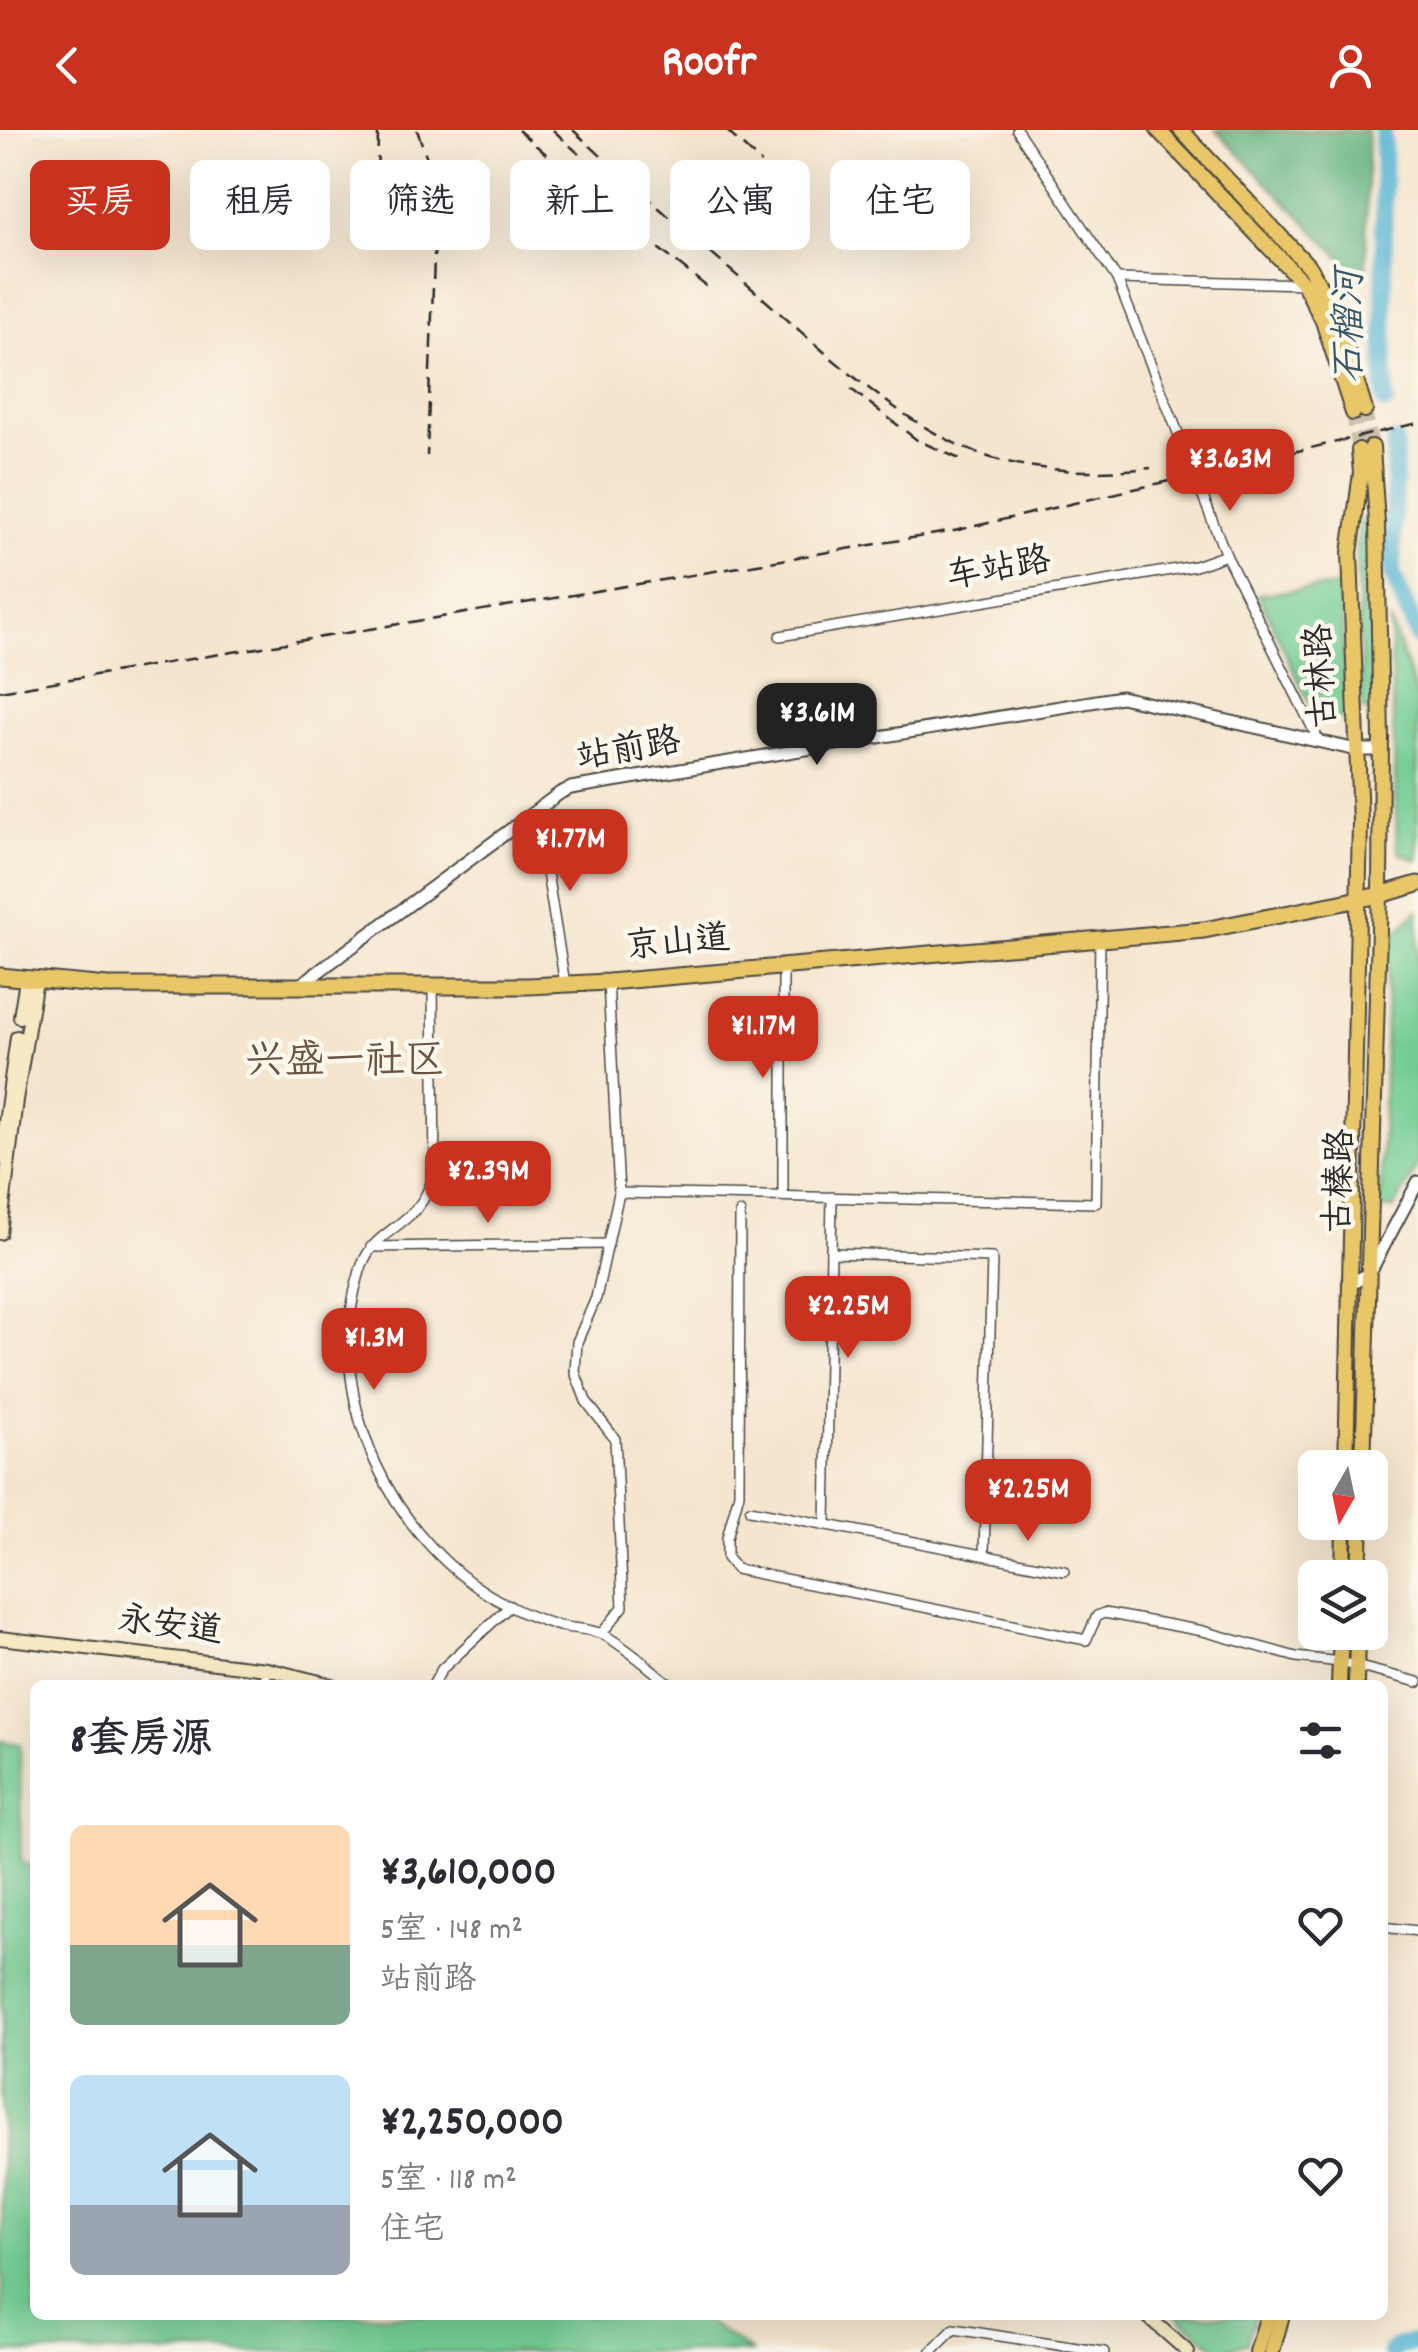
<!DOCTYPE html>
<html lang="zh">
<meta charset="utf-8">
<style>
body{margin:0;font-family:Dekko,"LXGW WenKai TC",sans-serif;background:#f7f7f7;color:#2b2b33;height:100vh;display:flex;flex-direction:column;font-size:38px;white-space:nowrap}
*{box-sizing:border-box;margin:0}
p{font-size:32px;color:#7c7c81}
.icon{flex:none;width:55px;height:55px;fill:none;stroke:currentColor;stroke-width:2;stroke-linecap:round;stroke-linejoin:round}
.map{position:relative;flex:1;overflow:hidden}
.panel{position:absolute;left:30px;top:1550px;width:1358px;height:640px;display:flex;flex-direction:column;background:#fff;border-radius:15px;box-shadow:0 10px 40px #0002}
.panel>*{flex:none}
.guide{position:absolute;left:30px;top:30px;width:1360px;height:90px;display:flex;gap:20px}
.needle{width:65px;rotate:189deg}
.fabs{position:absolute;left:1298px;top:1320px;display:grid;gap:20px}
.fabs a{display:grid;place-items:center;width:90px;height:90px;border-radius:15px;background:#fff;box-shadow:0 10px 40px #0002;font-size:50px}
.price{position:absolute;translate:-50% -85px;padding:0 22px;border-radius:20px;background:#c8321e;color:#fff;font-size:32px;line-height:65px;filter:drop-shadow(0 2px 5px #0008)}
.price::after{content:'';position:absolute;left:50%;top:60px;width:30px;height:22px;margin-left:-15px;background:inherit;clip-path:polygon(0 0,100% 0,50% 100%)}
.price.current{background:#222;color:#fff}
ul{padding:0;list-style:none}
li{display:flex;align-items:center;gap:30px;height:250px;padding:0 40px}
li span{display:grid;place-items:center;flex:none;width:280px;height:200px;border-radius:15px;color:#555}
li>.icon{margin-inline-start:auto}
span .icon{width:120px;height:120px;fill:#fffc;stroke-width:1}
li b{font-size:42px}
h2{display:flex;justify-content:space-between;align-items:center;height:120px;padding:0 40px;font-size:42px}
.pill{padding:0 35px;border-radius:15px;background:#fff;box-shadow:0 10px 40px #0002;font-size:35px;line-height:90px}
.pill.current{background:#c8321e;color:#fff}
header{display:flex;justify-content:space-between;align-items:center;height:130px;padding:0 40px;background:#c8321e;color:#fff;font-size:45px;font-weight:800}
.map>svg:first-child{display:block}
</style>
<header><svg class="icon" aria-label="back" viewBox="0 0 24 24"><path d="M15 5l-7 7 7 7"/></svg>Roofr<svg class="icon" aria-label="person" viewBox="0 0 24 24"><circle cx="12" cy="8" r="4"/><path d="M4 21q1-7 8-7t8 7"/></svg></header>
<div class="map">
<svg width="1418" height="2222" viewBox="0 0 1418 2222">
<rect width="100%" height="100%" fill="#fbf7ec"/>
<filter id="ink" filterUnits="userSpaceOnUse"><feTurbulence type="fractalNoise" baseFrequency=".01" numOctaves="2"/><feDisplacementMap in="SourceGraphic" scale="20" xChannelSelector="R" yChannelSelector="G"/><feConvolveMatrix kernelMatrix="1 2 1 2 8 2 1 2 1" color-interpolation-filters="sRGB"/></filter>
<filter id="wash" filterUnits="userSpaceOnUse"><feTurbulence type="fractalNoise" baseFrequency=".0048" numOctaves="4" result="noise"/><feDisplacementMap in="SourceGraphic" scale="40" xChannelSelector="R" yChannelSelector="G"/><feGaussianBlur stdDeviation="2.25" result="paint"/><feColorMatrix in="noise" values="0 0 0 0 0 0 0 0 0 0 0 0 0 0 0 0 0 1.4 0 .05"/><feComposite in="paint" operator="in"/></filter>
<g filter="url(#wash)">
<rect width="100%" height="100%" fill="#f5e5ce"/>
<!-- green -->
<g fill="#73cc93" stroke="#4f7c5f" stroke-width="2.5">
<path d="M1365,388L1369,392L1374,581H1363L1356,417L1360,391Z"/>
<path d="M1340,456L1347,584L1338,590L1311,577L1258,464Z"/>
<path d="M1390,490L1418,569V730L1400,723L1397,715Z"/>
<path d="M1418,780V1035L1394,1079L1380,1078L1388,824L1395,804Z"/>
<path d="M0,1611L20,1614L21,1733L35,1736V2185H697L751,2222H3Z"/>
<path d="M1176,2185H1255L1247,2213L1220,2221Z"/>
</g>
<!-- forest -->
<path fill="#5eb07d" stroke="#446e54" stroke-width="2.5" d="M1215,0H1368L1366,148L1342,129Z"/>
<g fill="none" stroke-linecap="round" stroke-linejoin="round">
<!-- river -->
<g stroke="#53b2d1" stroke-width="18">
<path d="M1383,0L1385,272"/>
<path d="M1395,312L1392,443L1418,507"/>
<path d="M1391,2222L1398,2216L1418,2212"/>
</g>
</g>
</g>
<g filter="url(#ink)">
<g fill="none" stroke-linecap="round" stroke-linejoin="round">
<!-- minor-tunnel -->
<path stroke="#cdc0ad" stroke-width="9" stroke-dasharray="9 4.5" stroke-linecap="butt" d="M1186,323L1199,357"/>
<!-- primary-tunnel -->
<g stroke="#cdc0ad" stroke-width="14" stroke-dasharray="14 7" stroke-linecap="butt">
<path d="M1365,280L1372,317"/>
<path d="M1353,283L1359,320"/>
</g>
<!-- minor casing -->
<g stroke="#494743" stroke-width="12">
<g id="minor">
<path d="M1017,0L1117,149L1186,323"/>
<path d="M1117,149L1304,154"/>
<path d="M1199,357L1226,425L1319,611"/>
<path d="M780,506L1195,436L1226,425"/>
<path d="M537,681L565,854"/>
<path d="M783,836V1066"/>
<path d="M433,855L435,1040C431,1055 426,1069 415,1080C392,1104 370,1107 360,1141C320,1267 393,1418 509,1476C524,1484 543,1491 559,1496C573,1499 591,1498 604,1505C628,1518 650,1539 671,1555"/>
<path d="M619,1063L1096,1073L1100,809"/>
<path d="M740,1083L739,1363L727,1408V1428L736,1439L1086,1510L1097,1486L1104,1483L1203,1501L1296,1527L1340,1532L1418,1552"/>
<path d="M371,1117L608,1114"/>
<path d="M831,1123L992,1128L984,1424"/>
<path d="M750,1380L1064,1441"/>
<path d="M826,1394L832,1067"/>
<path d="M602,1503L623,1477L615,1309L586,1271L575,1242L577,1212L596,1168L619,1063L608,852"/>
<path d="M264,1555L267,1539"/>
<path d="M433,1555L442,1539L510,1476"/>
<path d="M1382,1797L1418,1801"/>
<path d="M931,2222L954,2199L1104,2222"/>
</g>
</g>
<!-- tertiary casing -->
<g stroke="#494743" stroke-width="15">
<g id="tertiary">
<path d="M299,856L560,663L571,658L1121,567L1357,620H1380"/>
<path d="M1352,1154L1370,1142L1418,1052"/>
</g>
</g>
<!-- secondary casing -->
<g stroke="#494743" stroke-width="16">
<g id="secondary">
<path d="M20,887L26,850"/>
<path d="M0,1028L17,907"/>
<path d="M0,1103L16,970L36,850"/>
<path d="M0,1508L267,1539L332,1555"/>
<path d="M1146,2185L1188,2222"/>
</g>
</g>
<!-- primary casing -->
<g stroke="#494743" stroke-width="18">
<g id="primary">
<path d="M1158,0L1304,154L1323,191L1353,283"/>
<path d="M1181,0L1311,139L1340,196L1365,280"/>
<path d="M1346,1338L1360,693L1350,423L1361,343L1359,320"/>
<path d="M1363,1338L1380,765L1381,609L1377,393L1372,317"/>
<path d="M1343,1448L1344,1392"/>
<path d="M1359,1448L1361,1392"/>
<path d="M1339,1555L1341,1502"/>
<path d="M1356,1555L1357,1502"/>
<path d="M1257,2222L1268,2185"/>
<path d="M1272,2222L1282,2185"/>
</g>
</g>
<!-- trunk casing -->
<g stroke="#494743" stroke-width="19">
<path id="trunk" d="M0,846L108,856H529L608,852L1204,800L1380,765L1418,754"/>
</g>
<!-- minor -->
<use href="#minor" stroke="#fff" stroke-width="9"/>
<!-- tertiary -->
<use href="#tertiary" stroke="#fff" stroke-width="11"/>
<!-- secondary -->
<use href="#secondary" stroke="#f6e9c3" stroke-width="12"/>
<!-- primary -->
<use href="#primary" stroke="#e9c769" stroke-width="14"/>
<!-- trunk -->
<use href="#trunk" stroke="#e9c769" stroke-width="15"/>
<!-- rail -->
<g stroke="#2b2b2b" stroke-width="2.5" stroke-dasharray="15 8" stroke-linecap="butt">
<path d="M417,0L433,45L436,71L427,326"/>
<path d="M518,0L624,91L711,160"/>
<path d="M553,0L579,24"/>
<path d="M573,0C633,56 694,109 756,162C822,220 914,308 999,330C1050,343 1100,343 1151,338"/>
<path d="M726,0L761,33"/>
<path d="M377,65L378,0"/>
<path d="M851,259L917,310L964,331"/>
<path d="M0,561L954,401L1418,293"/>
</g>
</g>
</g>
<g text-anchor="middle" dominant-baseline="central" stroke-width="9" stroke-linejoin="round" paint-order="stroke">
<!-- street labels -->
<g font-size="35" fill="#2b2b2b" stroke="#fbf7ec">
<text transform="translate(999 441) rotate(-10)">车站路</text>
<text transform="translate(1324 546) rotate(-93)">古林路</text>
<text transform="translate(629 622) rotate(-10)">站前路</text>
<text transform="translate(678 815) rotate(-5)">京山道</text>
<text transform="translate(1342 1051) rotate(-88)">古榛路</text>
<text transform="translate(170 1498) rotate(7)">永安道</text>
</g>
<!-- water labels -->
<g font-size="38" font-style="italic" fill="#395a65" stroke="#fbf7ec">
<text transform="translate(1352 196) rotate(-90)">石榴河</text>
</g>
<!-- quarter labels -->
<g font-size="40" fill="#6c5445" stroke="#fbf7ec">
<text x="345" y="934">兴盛一社区</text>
</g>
</g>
</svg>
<div class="fabs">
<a><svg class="needle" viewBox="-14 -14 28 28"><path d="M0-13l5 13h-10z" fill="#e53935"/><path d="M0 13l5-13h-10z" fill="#7c7c81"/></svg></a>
<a><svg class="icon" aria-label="layers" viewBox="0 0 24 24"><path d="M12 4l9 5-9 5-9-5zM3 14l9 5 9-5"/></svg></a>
</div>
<b class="price" style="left:1230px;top:384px">¥3.63M</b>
<b class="price current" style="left:817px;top:638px">¥3.61M</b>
<b class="price" style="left:570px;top:764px">¥1.77M</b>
<b class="price" style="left:763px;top:951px">¥1.17M</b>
<b class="price" style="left:488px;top:1096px">¥2.39M</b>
<b class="price" style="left:848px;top:1231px">¥2.25M</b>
<b class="price" style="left:374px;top:1263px">¥1.3M</b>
<b class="price" style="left:1028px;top:1414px">¥2.25M</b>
<div class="guide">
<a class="pill current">买房</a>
<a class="pill">租房</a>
<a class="pill">筛选</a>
<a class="pill">新上</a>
<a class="pill">公寓</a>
<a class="pill">住宅</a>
</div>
<section class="panel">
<h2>8套房源<svg class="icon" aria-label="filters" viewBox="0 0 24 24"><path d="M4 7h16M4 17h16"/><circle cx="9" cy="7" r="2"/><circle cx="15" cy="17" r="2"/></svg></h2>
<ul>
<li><span style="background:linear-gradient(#ffd9b3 60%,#7fa58c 0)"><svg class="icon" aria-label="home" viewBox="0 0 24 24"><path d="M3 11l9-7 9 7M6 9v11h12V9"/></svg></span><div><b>¥3,610,000</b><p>5室 · 148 m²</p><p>站前路</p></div><svg class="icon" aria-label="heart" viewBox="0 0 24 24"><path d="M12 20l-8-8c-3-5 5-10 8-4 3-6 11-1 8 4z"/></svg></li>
<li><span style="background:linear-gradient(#bfe0f5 65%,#9aa5b1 0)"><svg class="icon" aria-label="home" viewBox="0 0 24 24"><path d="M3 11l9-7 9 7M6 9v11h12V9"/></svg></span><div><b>¥2,250,000</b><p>5室 · 118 m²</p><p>住宅</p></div><svg class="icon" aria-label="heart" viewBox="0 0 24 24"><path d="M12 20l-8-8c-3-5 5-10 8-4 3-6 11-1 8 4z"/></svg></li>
</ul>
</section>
</div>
